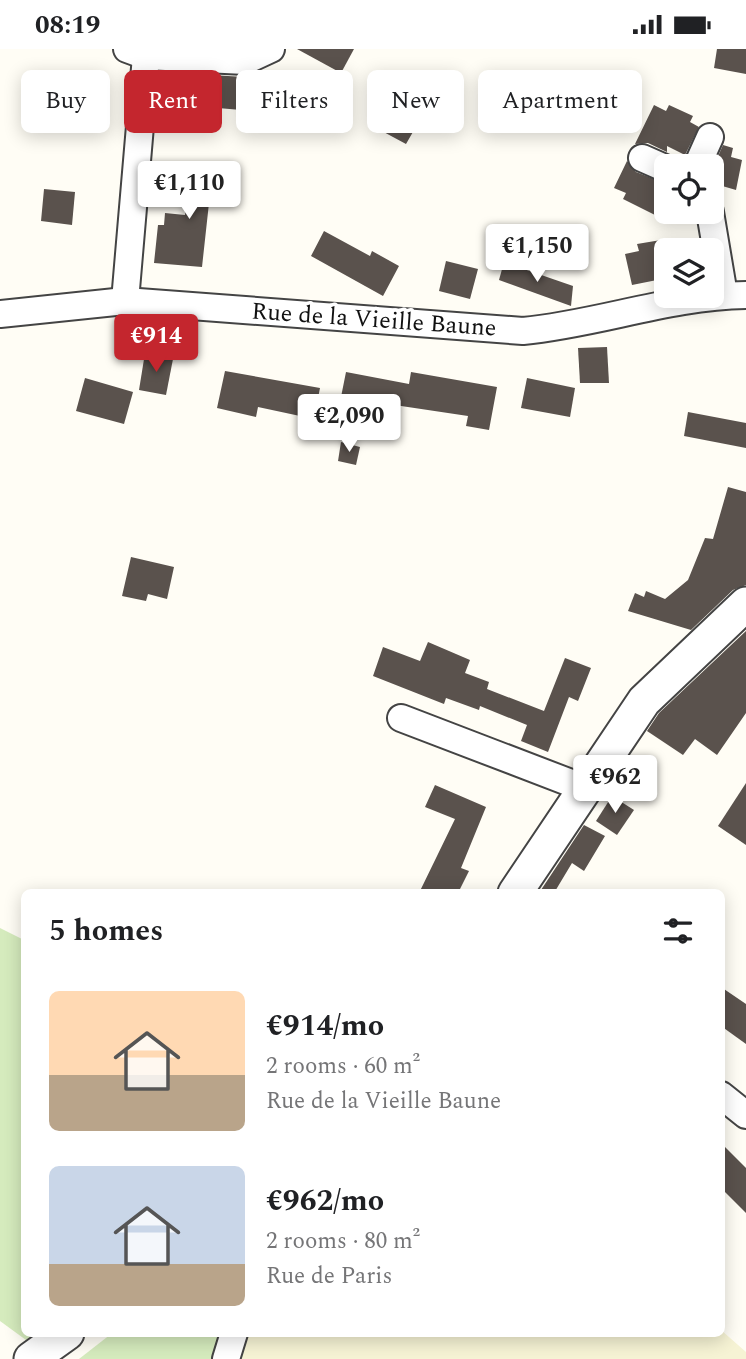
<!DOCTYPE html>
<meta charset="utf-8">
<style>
body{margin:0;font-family:Spectral,serif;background:#f6f6f6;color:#202124;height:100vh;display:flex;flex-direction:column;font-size:26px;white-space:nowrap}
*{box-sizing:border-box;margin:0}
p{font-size:23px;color:#757577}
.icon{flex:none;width:38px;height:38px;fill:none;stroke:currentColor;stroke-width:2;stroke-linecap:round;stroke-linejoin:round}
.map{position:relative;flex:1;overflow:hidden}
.side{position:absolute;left:21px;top:840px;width:704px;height:448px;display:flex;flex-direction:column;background:#fff;border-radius:10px;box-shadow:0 4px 18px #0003}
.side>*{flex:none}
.banner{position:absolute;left:21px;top:21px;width:705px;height:63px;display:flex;gap:14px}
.fabs{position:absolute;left:654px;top:105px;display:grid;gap:14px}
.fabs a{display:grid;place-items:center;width:70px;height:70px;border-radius:10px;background:#fff;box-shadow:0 4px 18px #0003;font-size:35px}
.price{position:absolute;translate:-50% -60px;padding:0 16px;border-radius:7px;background:#fff;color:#222;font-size:23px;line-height:46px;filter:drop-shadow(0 2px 4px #0008)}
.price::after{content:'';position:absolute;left:50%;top:42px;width:21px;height:16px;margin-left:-10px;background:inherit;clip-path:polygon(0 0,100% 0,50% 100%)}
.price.active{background:#c4262e;color:#fff}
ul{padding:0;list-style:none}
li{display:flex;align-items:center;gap:21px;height:175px;padding:0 28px}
li span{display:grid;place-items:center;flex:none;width:196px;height:140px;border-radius:10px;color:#555}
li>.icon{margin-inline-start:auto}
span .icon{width:84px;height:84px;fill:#fffc;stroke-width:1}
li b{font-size:30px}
h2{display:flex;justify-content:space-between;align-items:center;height:84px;padding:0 28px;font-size:30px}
.chip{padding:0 24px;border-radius:10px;background:#fff;box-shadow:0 4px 18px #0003;font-size:24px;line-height:63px}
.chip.active{background:#c4262e;color:#fff}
.status{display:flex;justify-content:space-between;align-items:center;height:49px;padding:0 35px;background:#fff;direction:ltr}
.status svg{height:19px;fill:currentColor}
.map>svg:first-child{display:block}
</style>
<div class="status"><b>08:19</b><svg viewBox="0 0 49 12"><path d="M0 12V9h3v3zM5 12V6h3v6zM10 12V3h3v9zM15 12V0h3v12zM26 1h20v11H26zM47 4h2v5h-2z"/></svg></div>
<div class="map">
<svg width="746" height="1310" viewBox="0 0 746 1310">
<rect width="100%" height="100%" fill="#fffdf5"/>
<!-- farmland -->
<path fill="#f6f3d4" d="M721,1281L746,1303V1310H242L248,1285L721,1284Z"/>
<!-- green -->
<g fill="#d5ebbd">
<path d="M0,879L24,891V1284L37,1285L26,1291L0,1272Z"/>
<path d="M111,1285H248L242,1310H79Z"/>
</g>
<!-- building -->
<g fill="#5a524d">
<path d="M297,0H354L341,24Z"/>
<path d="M717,0H746V25L714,19Z"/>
<path d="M180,24L290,31L288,60L242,56L241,61L218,59V54L177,50Z"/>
<path d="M71,35L102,38L99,72L68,69Z"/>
<path d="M382,53L392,58L394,54L421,69L406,95L380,81L382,79L372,73Z"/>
<path d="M654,56L666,62L669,56L693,67L690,73L699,78L685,106L667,97V103L648,94L635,95Z"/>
<path d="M723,96L733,99L731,108L742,111L736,141L712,134V121Z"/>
<path d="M192,112L218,115L215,154H209L202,218L154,214L158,176H164L165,164L185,166Z"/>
<path d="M627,112L636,123L667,135V152L659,168L623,150L626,144L614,139Z"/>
<path d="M44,140L75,143L72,176L41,172Z"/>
<path d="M324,182L370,207L372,202L399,217L383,247L311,207Z"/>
<path d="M667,190V229L632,236L625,205L639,202L637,195Z"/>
<path d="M446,212L478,220L470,250L439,242Z"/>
<path d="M504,213L573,237L571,257L499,231Z"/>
<path d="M607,298L609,334H580L578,299Z"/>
<path d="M145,304L173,310L166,346L139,341Z"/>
<path d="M225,322L320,339L314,370L258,358L256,368L217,359Z"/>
<path d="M346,323L409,335L411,323L497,338L489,381L466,377L468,367L341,348Z"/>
<path d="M85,329L133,343L124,375L76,362Z"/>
<path d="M527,329L575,339L570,368L521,359Z"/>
<path d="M688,363L746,374V399L684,387Z"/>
<path d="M341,393L360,398L356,416L338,412Z"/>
<path d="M728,438L746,443V536L733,541L691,581L628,562L635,544L644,548L646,542L665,550L688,531L705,489L713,490Z"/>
<path d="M131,508L174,518L167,550L148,545L146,552L122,547Z"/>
<path d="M746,582V664L717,706L695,690L683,706L647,682L659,664Z"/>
<path d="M428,593L470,611L465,624L489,633L487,640L544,662L565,609L591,619L578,652L569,648L548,703L521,692L527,676L480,657L479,661L446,649L444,655L373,627L383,598L420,612Z"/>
<path d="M746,734V796L718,777Z"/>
<path d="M435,736L486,758L461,819L469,822L458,844H419L455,770L425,758Z"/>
<path d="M612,747L634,761L617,786L596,772Z"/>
<path d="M584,776L605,787L584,822L572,814L554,844H539Z"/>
<path d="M721,938L746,955V995L721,977Z"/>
<path d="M721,1094L746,1119V1164L721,1139Z"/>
</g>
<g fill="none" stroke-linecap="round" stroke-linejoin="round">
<!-- minor casing -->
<g stroke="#444" stroke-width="30">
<g id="minor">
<path d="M127,0L146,7L245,12L271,0"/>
<path d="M642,109L667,120"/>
<path d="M697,117L710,88"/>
<path d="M710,163L724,246"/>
<path d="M125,252L146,7"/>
<path d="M0,265L125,252L523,282C598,275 670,247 746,246"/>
<path d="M401,669L584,739"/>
<path d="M721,1046L746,1066"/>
<path d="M226,1310L234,1284"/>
</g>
</g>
<!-- tertiary casing -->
<g stroke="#444" stroke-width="37">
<g id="tertiary">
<path d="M515,844L644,652L746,555"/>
<path d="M31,1310L67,1284"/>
</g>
</g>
<!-- minor -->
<use href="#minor" stroke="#fff" stroke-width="26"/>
<!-- tertiary -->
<use href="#tertiary" stroke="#fff" stroke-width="33"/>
</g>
<g text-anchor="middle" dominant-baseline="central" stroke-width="7" stroke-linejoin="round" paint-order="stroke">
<!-- street labels -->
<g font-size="24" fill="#111" stroke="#fff">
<text transform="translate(374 271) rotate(4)">Rue de la Vieille Baune</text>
</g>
</g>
</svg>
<div class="fabs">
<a><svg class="icon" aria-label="locate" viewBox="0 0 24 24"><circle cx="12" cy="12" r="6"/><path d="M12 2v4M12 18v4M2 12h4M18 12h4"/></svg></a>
<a><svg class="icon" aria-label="layers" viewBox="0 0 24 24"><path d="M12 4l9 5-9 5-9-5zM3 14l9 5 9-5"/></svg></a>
</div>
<b class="price" style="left:189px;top:172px">€1,110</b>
<b class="price" style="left:537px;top:235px">€1,150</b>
<b class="price active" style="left:156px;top:325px">€914</b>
<b class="price" style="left:349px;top:405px">€2,090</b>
<b class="price" style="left:615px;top:766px">€962</b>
<div class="banner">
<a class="chip">Buy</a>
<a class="chip active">Rent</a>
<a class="chip">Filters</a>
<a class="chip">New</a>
<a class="chip">Apartment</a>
</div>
<section class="side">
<h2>5 homes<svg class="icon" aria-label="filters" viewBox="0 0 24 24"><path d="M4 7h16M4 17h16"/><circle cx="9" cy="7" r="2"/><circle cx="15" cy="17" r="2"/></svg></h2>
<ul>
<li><span style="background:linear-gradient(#ffd9b3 60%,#b9a48a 0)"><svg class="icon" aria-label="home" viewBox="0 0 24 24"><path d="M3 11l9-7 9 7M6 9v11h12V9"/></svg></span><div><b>€914/mo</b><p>2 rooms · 60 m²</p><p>Rue de la Vieille Baune</p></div></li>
<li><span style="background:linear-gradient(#c9d6e8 70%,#b9a48a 0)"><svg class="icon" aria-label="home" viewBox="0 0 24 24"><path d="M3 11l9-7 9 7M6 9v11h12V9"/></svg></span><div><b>€962/mo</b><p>2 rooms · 80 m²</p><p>Rue de Paris</p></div></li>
</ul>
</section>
</div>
